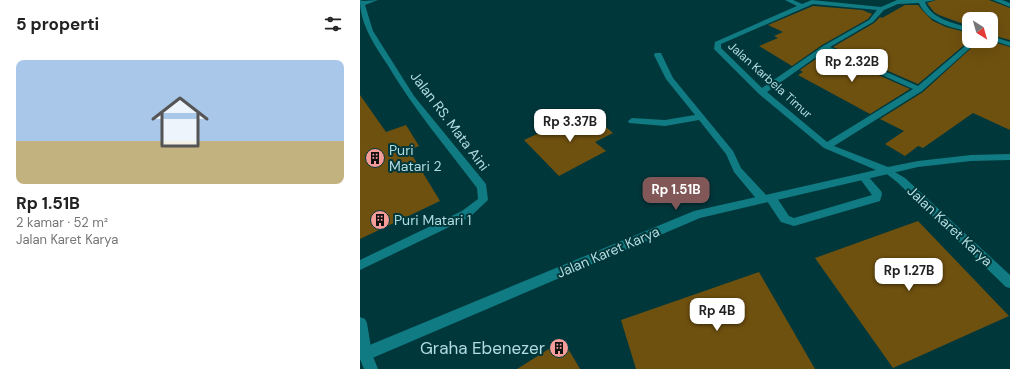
<!DOCTYPE html>
<html lang="id">
<meta charset="utf-8">
<style>
body{margin:0;font-family:"DM Sans",sans-serif;background:#f6f6f6;color:#222;height:100vh;display:flex;flex-direction:column;font-size:15px;white-space:nowrap}
*{box-sizing:border-box;margin:0}
p{font-size:13px;color:#767676}
.icon{flex:none;width:22px;height:22px;fill:none;stroke:currentColor;stroke-width:2;stroke-linecap:round;stroke-linejoin:round}
.map{position:relative;flex:1;overflow:hidden}
.side{display:flex;flex-direction:column;background:#fff;width:360px}
.side>*{flex:none}
.needle{width:26px;rotate:143deg}
.controls{position:absolute;left:602px;top:12px;display:grid;gap:8px}
.controls a{display:grid;place-items:center;width:36px;height:36px;border-radius:8px;background:#fff;box-shadow:0 4px 16px #0002;font-size:20px}
.price{position:absolute;translate:-50% -34px;padding:0 9px;border-radius:8px;background:#fff;color:#222;font-size:13px;line-height:26px;filter:drop-shadow(0 1px 2px #0008)}
.price::after{content:'';position:absolute;left:50%;top:24px;width:12px;height:9px;margin-left:-6px;background:inherit;clip-path:polygon(0 0,100% 0,50% 100%)}
.price.active{background:#815857;color:#fff}
ul{padding:0;list-style:none}
li{display:grid;align-content:center;gap:8px;height:212px;padding:0 16px}
li span{display:grid;place-items:center;height:124px;border-radius:8px;color:#555}
li>.icon{margin-inline-start:auto}
span .icon{width:72px;height:72px;fill:#fffc;stroke-width:1}
li b{font-size:17px}
h2{display:flex;justify-content:space-between;align-items:center;height:48px;padding:0 16px;font-size:17px}
main{display:flex;flex:1;min-height:0}
.map>svg:first-child{display:block}
</style>
<main>
<section class="side">
<h2>5 properti<svg class="icon" aria-label="filters" viewBox="0 0 24 24"><path d="M4 7h16M4 17h16"/><circle cx="9" cy="7" r="2"/><circle cx="15" cy="17" r="2"/></svg></h2>
<ul>
<li><span style="background:linear-gradient(#a9c7e8 65%,#c2b280 0)"><svg class="icon" aria-label="home" viewBox="0 0 24 24"><path d="M3 11l9-7 9 7M6 9v11h12V9"/></svg></span><div><b>Rp 1.51B</b><p>2 kamar · 52 m²</p><p>Jalan Karet Karya</p></div></li>
</ul>
</section>
<div class="map">
<svg width="650" height="369" viewBox="0 0 650 369">
<rect width="100%" height="100%" fill="#00373b"/>
<!-- building -->
<g fill="#6f510f">
<path d="M576,0H629L650,8V40L631,35V19H609V26L579,15L574,12L567,3Z"/>
<path d="M545,5H558L562,10L573,21L586,27L609,33V41L558,84L473,47L514,23L520,17L522,18Z"/>
<path d="M453,6L502,10L512,14L508,19L462,45L432,66L399,46L418,38L414,36L423,32L408,25Z"/>
<path d="M619,41H630L650,47V130L613,113L563,148L558,146L545,156L525,144L544,131L520,119L563,92Z"/>
<path d="M466,52L550,89L510,114L438,75L443,72L440,70Z"/>
<path d="M0,95L26,132L46,125L59,146L49,150L80,201L0,239Z"/>
<path d="M227,111L253,133L235,142L246,151L199,176L164,140Z"/>
<path d="M558,221L649,316L533,368L455,258Z"/>
<path d="M399,272L455,369H276L261,320Z"/>
<path d="M203,340L220,369H157Z"/>
</g>
<g fill="none" stroke-linecap="round" stroke-linejoin="round">
<!-- service -->
<g fill="#107b82" fill-rule="evenodd">
<path d="M295,53H301L313,78L373,151L381,168L407,196L411,194L415,195L429,216L434,218L512,195L498,176L503,173L506,174L521,191L522,194L520,201L434,226L421,222L407,201L403,203L399,202L374,172L366,154L339,120L305,126L269,123L268,121L272,118L305,120L335,115L306,79L294,55Z"/>
<path d="M528,168L545,178L650,275V288L646,287L537,182L523,171L525,169Z"/>
</g>
<!-- minor -->
<g fill="#107b82" fill-rule="evenodd">
<path d="M0,0L3,1L18,0L5,5L13,31L54,96L126,184L128,200L110,217L0,270V260L102,211L118,199L117,188C86,147 53,108 27,64C14,44 0,24 0,0Z"/>
<path d="M425,0H433L442,4L452,0L521,7L537,0H575L565,2C572,20 593,22 609,28V32C590,27 567,22 559,3L538,4L524,10L513,22L470,47L558,86L611,41H618L562,91L474,146L528,167L558,161L611,155L650,154V160L611,161L558,167L340,218L10,359L5,361L0,359V349L334,211L516,170L464,148L399,94L354,49L355,42L437,6ZM453,4L517,10L509,20L463,46L402,88L361,48V44ZM466,50L553,89L467,142L407,92Z"/>
<path d="M633,0H642L650,3V7Z"/>
<path d="M631,36L650,42V46L631,40Z"/>
</g>
<!-- tertiary -->
<path fill="#107b82" fill-rule="evenodd" d="M0,317L5,319L7,323L12,354L18,369H4L0,359Z"/>
</g>
<!-- icons -->
<defs>
<g id="building-disc" transform="scale(1)"><circle r="9.5" fill="#f59b98" stroke="#00373b"/><path d="M-4-6H4V6H1V3H-1V6H-4ZM-2.5-4.3h1.7v1.8h-1.7ZM.8-4.3h1.7v1.8H.8ZM-2.5-1h1.7V.8h-1.7ZM.8-1h1.7V.8H.8Z" fill="#111"/></g>
</defs>
<g fill-rule="evenodd">
<use href="#building-disc" x="15" y="158"/>
<use href="#building-disc" x="20" y="220"/>
<use href="#building-disc" x="199" y="348"/>
</g>
<g text-anchor="middle" dominant-baseline="central" stroke-width="4" stroke-linejoin="round" paint-order="stroke">
<!-- far-street labels -->
<g font-size="12" fill="#b2dcdf" stroke="#00373b">
<text transform="translate(410 80) rotate(42)">Jalan Karbela Timur</text>
</g>
<!-- street labels -->
<g font-size="14" fill="#b2dcdf" stroke="#00373b">
<text transform="translate(90 121) rotate(53)">Jalan RS. Mata Aini</text>
<text transform="translate(590 226) rotate(43)">Jalan Karet Karya</text>
<text transform="translate(248 252) rotate(-23)">Jalan Karet Karya</text>
</g>
<!-- poi labels -->
<g font-size="14" fill="#b2dcdf" stroke="#00373b" text-anchor="start">
<text x="29" y="150">Puri<tspan x="29" dy="16">Matari 2</tspan></text>
<text x="34" y="220">Puri Matari 1</text>
</g>
<!-- near-poi labels -->
<g font-size="17" fill="#b2dcdf" stroke="#00373b" text-anchor="end">
<text x="185" y="348">Graha Ebenezer</text>
</g>
</g>
</svg>
<div class="controls">
<a><svg class="needle" viewBox="-14 -14 28 28"><path d="M0-13l5 13h-10z" fill="#e53935"/><path d="M0 13l5-13h-10z" fill="#767676"/></svg></a>
</div>
<b class="price" style="left:492px;top:83px">Rp 2.32B</b>
<b class="price" style="left:210px;top:143px">Rp 3.37B</b>
<b class="price active" style="left:316px;top:211px">Rp 1.51B</b>
<b class="price" style="left:549px;top:292px">Rp 1.27B</b>
<b class="price" style="left:357px;top:332px">Rp 4B</b>
</div>
</main>
